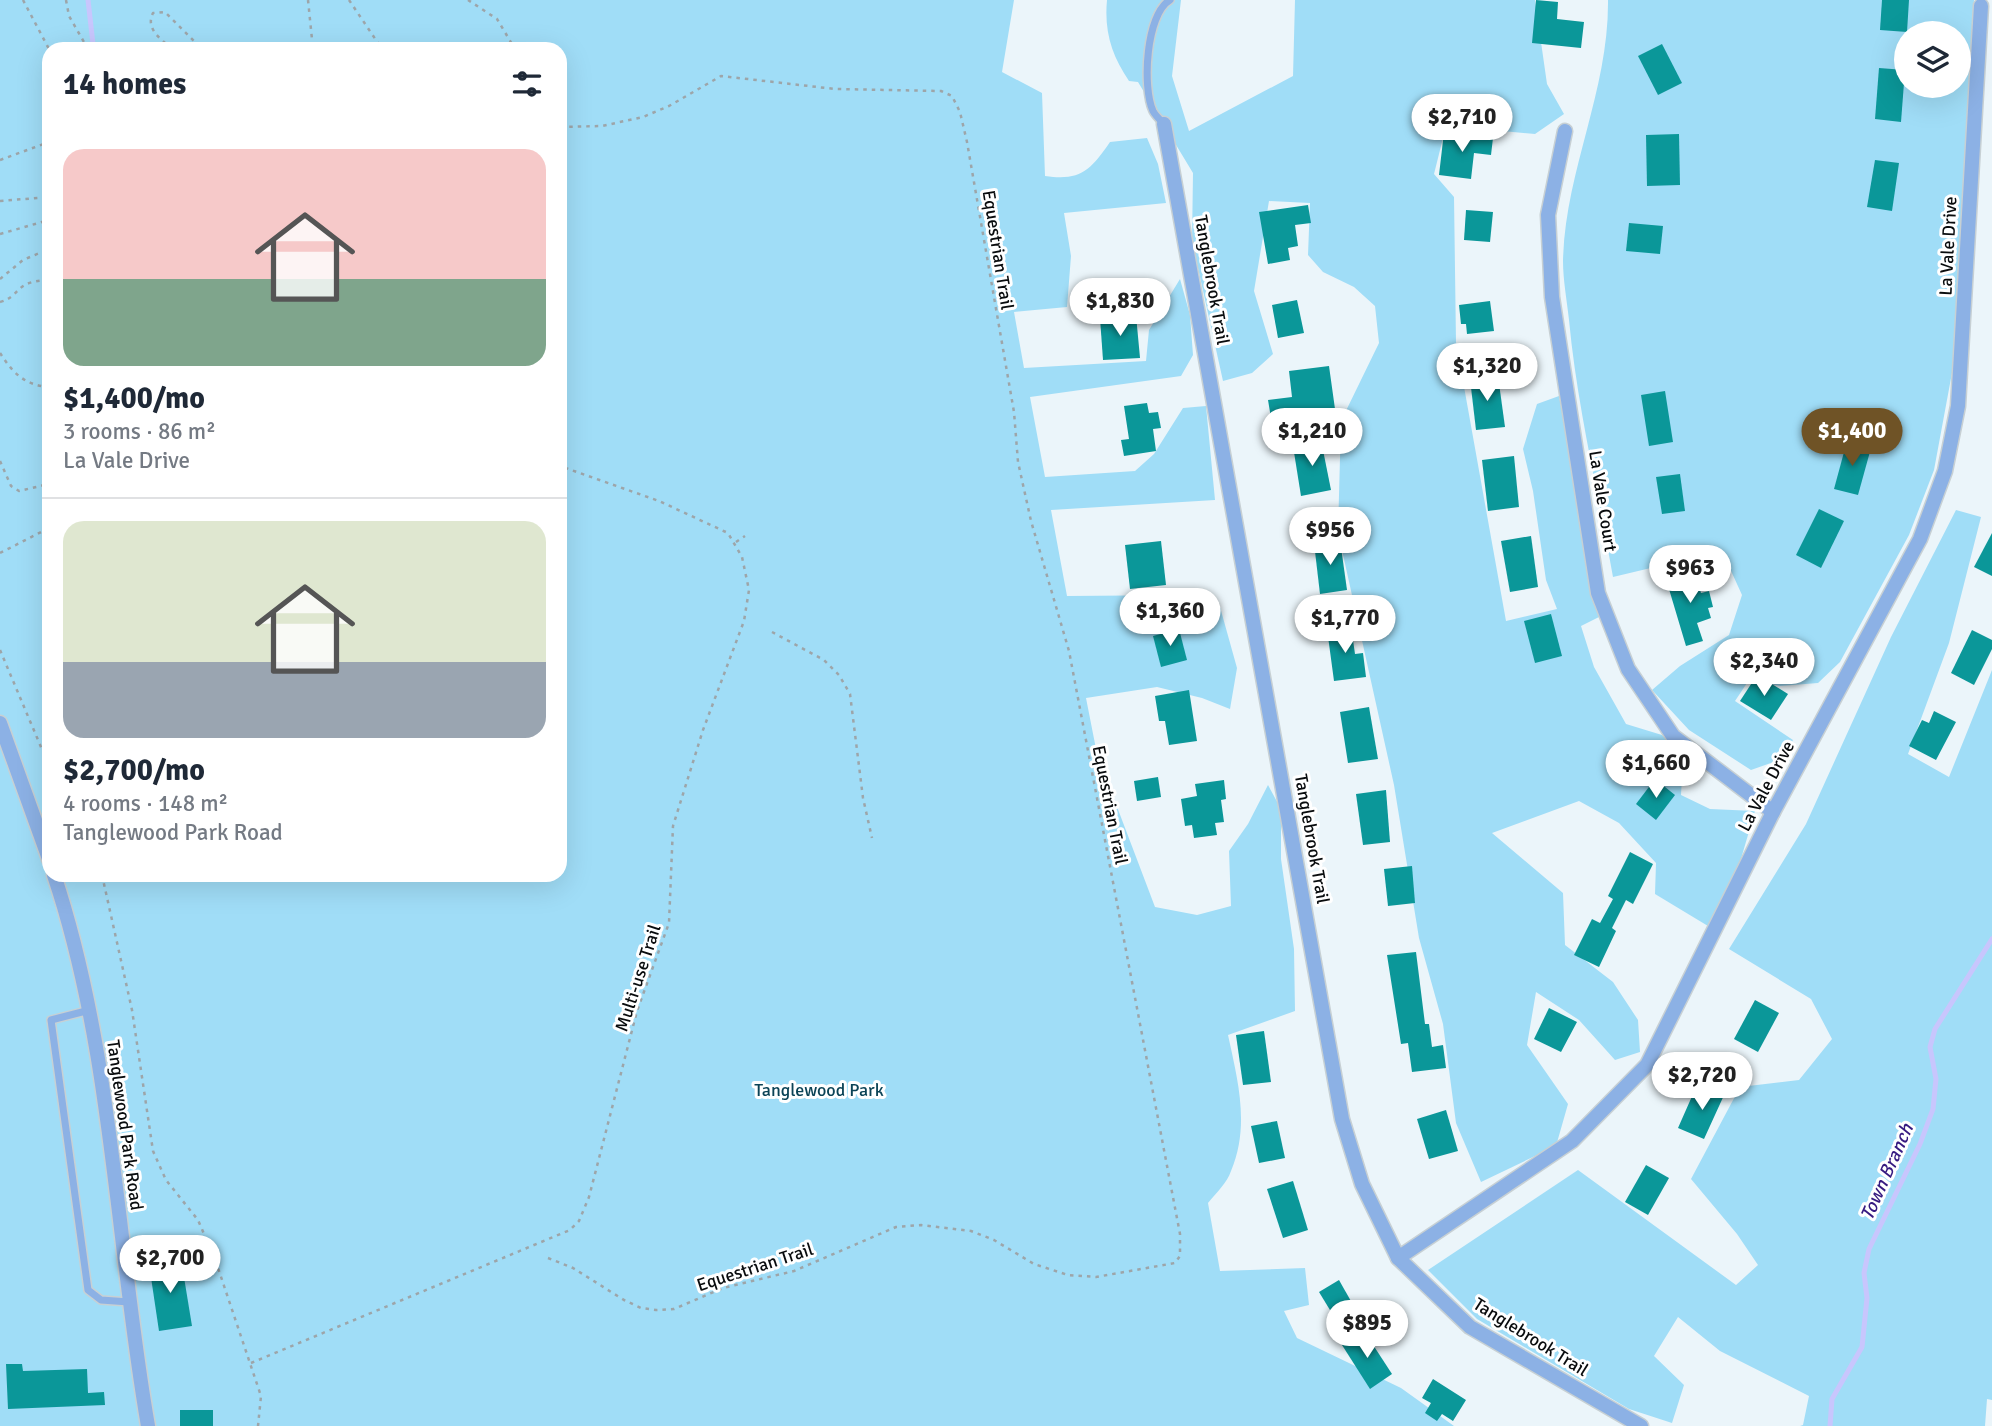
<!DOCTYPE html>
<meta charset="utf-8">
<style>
body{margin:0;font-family:Signika,sans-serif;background:#f2f2f3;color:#1f2937;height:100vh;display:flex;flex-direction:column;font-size:26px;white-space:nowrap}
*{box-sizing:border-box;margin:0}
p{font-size:23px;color:#747a83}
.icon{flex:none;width:38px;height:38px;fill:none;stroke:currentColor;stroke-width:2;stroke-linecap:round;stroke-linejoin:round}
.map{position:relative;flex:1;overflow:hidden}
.sheet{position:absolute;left:42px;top:42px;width:525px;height:840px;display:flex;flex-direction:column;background:#fff;border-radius:21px;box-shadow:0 7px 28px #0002}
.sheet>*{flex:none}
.controls{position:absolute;left:1894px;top:21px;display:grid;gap:14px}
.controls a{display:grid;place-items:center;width:77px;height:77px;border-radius:50%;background:#fff;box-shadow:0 7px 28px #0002;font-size:35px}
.price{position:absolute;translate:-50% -60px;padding:0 16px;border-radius:24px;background:#fff;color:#222;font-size:23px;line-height:46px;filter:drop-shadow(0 2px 4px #0008)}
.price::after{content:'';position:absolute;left:50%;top:42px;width:21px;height:16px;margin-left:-10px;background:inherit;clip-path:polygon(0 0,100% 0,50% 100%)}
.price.current{background:#6f5326;color:#fff}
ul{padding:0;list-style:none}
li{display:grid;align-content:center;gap:14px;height:371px;padding:0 21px}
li+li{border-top:2px solid #e0e1e3}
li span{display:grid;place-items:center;height:217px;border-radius:21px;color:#555}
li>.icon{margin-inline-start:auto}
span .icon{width:126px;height:126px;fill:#fffc;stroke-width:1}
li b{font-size:30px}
h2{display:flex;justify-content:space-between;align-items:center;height:84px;padding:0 21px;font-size:30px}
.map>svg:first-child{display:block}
</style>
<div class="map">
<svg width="1992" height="1426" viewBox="0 0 1992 1426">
<rect width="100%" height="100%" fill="#ebf5fa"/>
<!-- green -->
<g fill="#a0ddf7" fill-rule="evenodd">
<path d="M0,0H1014L1002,72L1042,93L1045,176C1080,181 1090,171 1110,142L1147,138L1158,164L1166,203L1064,213L1071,256L1067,307L1014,312L1024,368L1146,361L1149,330L1180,279L1190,315L1193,355L1181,376L1030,397L1045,477L1135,471L1154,454L1183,408L1206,406L1215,500L1051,510L1067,596L1191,595L1220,607L1237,668L1230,709L1202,698L1157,687L1086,698L1097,754L1155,907L1197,915L1231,906L1229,851L1248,824L1268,785L1281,809V859L1294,949L1295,1011L1228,1035C1238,1081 1250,1126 1231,1171C1227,1183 1216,1193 1208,1203L1220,1271L1305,1268L1309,1305L1284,1311L1297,1338L1401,1388L1454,1426H0ZM49,49H560V875H49Z"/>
<path d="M1107,0H1181L1172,76L1189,131L1293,76L1295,0H1535L1547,84L1564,114L1535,134L1461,127L1443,138L1434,174L1454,197L1456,342L1506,621L1557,609L1546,580L1533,491L1523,449L1537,404L1559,396L1601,616L1581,626L1594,667L1626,724L1662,735L1683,759L1681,795L1710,809L1755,811L1738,869L1708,926L1655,894L1656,863L1619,823L1579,801L1492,833L1563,893L1565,945L1613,982L1638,1020L1640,1052L1615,1060L1579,1020L1536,992L1527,1045L1568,1104L1556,1146L1481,1182L1456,1123L1443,1024L1419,938L1394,785L1338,532L1341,421L1379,343L1375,306L1354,287L1323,272L1308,255L1310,203L1269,201L1254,291L1273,354L1252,373L1223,381L1192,241L1193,173L1138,82L1129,81C1112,56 1104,32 1107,0Z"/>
<path d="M1608,0H1974L1954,362L1934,470L1909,535L1840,662L1818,683L1780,686L1749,680L1735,701L1793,740L1785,758L1751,770L1689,730L1652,690L1680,666L1729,635L1742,595L1722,551L1613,577C1598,491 1577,406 1569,320C1567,301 1563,280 1563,261C1565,171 1609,91 1608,0ZM1906,33H1958V86H1906Z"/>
<path d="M1956,510L1981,517L1949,643L1908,754L1949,777L1992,670V1400L1987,1399L1985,1426H1800L1803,1425L1809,1396L1720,1351L1678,1317L1654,1356L1684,1385L1672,1423L1629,1409L1477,1319L1428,1270L1578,1170L1736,1285L1758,1265L1737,1234L1691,1179L1740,1087L1799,1080L1832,1039L1811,999L1729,949L1806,824L1891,637Z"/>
</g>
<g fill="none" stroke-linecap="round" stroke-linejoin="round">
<!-- stream -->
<g stroke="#c8c6fd" stroke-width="5">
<path d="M88,0L93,44L113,49"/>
<path d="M1830,1426L1832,1399L1862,1347L1867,1298L1864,1273L1869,1249L1920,1144L1933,1109L1936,1079L1930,1047L1935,1029L1992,939"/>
</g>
</g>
<!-- building -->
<g fill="#0b9799">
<path d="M1536,0L1558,2L1557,19L1584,22L1581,48L1532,43Z"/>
<path d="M1882,0H1909L1907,32L1880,30Z"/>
<path d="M1662,44L1682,83L1658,95L1638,56Z"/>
<path d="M1879,68L1905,70L1901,122L1875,119Z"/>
<path d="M1444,132L1493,138L1491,155L1474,153L1471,179L1439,175Z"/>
<path d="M1679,134L1680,185L1647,186L1646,135Z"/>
<path d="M1875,160L1899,163L1892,211L1867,207Z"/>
<path d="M1308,205L1311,223L1295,225L1298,246L1288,248L1290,260L1268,264L1259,212Z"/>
<path d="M1466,210L1493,212L1490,242L1464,240Z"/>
<path d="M1629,223L1663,226L1660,254L1626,251Z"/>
<path d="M1297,300L1304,333L1278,338L1272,305Z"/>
<path d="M1490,301L1494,331L1467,334L1466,324H1461L1459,305Z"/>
<path d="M1136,315L1140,358L1103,360L1100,318Z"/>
<path d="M1329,366L1335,409L1271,418L1268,400L1292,397L1289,371Z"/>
<path d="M1498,376L1505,427L1476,430L1470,379Z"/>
<path d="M1665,391L1673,442L1649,446L1641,395Z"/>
<path d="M1147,403L1149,413L1158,412L1161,428L1153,429L1156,451L1124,456L1121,440L1129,439L1124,406Z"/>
<path d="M1321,440L1331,490L1301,496L1293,446Z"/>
<path d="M1847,441L1871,448L1858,495L1834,489Z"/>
<path d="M1514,456L1519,507L1488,511L1482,460Z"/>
<path d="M1680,474L1685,511L1662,514L1656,477Z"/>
<path d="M1819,509L1844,521L1821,568L1796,555Z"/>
<path d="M1992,533V576L1974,567Z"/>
<path d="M1531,536L1538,587L1510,592L1501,541Z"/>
<path d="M1340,540L1347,590L1320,594L1314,543Z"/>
<path d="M1161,541L1166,585L1130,589L1125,545Z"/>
<path d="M1694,570L1701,593L1709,591L1713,607L1708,608L1711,618L1697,623L1703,641L1686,646L1666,579Z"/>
<path d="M1551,614L1562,656L1535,663L1524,621Z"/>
<path d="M1351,626L1355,654L1363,653L1366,677L1334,681L1327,629Z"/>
<path d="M1179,629L1187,660L1161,667L1153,636Z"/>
<path d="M1972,630L1992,640V649L1974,685L1951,673Z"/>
<path d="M1757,675L1788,694L1771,720L1740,701Z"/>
<path d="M1189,690L1197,741L1169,745L1165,721H1159L1155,696Z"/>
<path d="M1369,707L1378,759L1348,763L1340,712Z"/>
<path d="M1934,711L1956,722L1936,760L1909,746L1922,720L1929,723Z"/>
<path d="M1158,777L1161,797L1137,801L1134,781Z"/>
<path d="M1655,779L1675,795L1656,820L1636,804Z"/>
<path d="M1224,780L1226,799L1221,800L1224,822L1215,823L1217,835L1194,838L1192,825L1185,826L1181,799L1197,796L1195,784Z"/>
<path d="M1386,790L1390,842L1363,845L1356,794Z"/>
<path d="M1630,852L1653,864L1633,904L1626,900L1612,928L1616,931L1599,967L1574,955L1592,919L1600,923L1613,899L1608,896Z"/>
<path d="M1412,866L1415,903L1388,906L1384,869Z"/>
<path d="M1416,952L1425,1024H1429L1432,1047L1443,1045L1446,1068L1412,1072L1408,1043L1401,1044L1387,955Z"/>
<path d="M1755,1000L1779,1013L1758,1052L1734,1039Z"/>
<path d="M1549,1008L1577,1022L1561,1052L1534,1039Z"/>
<path d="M1264,1031L1271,1082L1243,1085L1236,1035Z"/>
<path d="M1706,1084L1725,1093L1704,1139L1678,1128L1693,1094L1700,1097Z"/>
<path d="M1446,1110L1458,1151L1429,1159L1417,1119Z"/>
<path d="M1277,1121L1285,1158L1259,1163L1251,1126Z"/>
<path d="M1646,1165L1669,1178L1648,1215L1625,1202Z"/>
<path d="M1293,1181L1308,1230L1283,1238L1267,1189Z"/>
<path d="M181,1259L192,1326L159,1331L149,1264Z"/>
<path d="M1339,1280L1352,1303L1333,1315L1319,1292Z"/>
<path d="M1364,1331L1392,1374L1370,1389L1342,1345Z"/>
<path d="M6,1364H22L23,1371L87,1369L88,1393L104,1392L105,1405L8,1409Z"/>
<path d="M1433,1379L1466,1400L1453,1421L1442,1414L1437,1421L1425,1413L1431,1403L1422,1398Z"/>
<rect x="180" y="1410" width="33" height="16"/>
</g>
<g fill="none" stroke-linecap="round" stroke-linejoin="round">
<!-- lane casing -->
<g stroke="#c7d0d4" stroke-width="10">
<g id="lane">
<path d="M1164,124C1160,120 1155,115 1153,111C1142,87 1146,14 1170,0"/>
<path d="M90,1010L51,1020L88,1290L101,1300L129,1302"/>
</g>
</g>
<!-- street casing -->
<g stroke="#c7d0d4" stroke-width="17">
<g id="street">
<path d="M1164,124L1342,1119L1362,1184L1398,1258L1470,1327L1641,1426"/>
<path d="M1565,131L1548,215L1552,297L1598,593L1628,669L1673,736L1773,812"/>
<path d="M0,723L49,859"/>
<path d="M54,875C113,1052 116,1243 148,1426"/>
<path d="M1398,1258L1572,1141L1647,1065L1773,812L1920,539L1945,471L1958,406L1981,6"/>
</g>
</g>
<!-- path -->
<g stroke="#9da5a9" stroke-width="2.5" stroke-dasharray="3.5 5" stroke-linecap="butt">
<path d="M23,0L49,49"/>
<path d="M66,0L69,16L88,49"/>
<path d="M308,0L313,49"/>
<path d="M349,0L382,49"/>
<path d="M468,0L497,19L515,49"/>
<path d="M172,49C161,39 145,29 153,13L165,12L202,49"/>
<path d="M0,160L49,142"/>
<path d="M0,201L49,197"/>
<path d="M0,234L49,220"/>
<path d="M0,279L23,260L49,249"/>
<path d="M0,302C22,296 13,281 49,280"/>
<path d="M0,353C13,373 24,385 49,387"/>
<path d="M0,461L11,486L19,491L49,484"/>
<path d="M736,542L745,536"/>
<path d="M0,553L49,528"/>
<path d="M772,632L824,660L839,675L850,694L863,798L872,838"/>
<path d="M0,650L49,766"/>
<path d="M102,875L132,1010L153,1151L166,1180L198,1220L216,1262L261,1396L258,1426"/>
<path d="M548,1258L573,1268L624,1300L641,1308L656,1310L674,1309L723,1288L794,1271L896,1227L921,1225L971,1231L994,1240L1034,1264L1068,1275L1096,1277L1175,1263L1180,1256V1234L1069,651L1031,521L1018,462L1014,412L967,142L960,112L952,96L941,91L835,89L721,76L669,106L643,117L602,126L560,127"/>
<path d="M251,1363L570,1230L579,1221L589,1197L637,1011L669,923L673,826L703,730L744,621L749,590L742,557L728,533L659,501L560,466"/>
</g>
<!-- lane -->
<use href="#lane" stroke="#8cb1e5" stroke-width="7"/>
<!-- street -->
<use href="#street" stroke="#8cb1e5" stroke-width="14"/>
</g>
<g text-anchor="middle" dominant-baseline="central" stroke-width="6" stroke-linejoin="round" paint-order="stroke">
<!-- street labels -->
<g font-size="18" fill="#090c0e" stroke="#fff">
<text transform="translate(1948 246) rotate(-87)">La Vale Drive</text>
<text transform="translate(998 250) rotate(81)">Equestrian Trail</text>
<text transform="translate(1212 280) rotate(80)">Tanglebrook Trail</text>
<text transform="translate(1603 501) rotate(81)">La Vale Court</text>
<text transform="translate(1766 786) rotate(-62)">La Vale Drive</text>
<text transform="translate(1110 805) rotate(79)">Equestrian Trail</text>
<text transform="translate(1312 839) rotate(80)">Tanglebrook Trail</text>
<text transform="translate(638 978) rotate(-72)">Multi-use Trail</text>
<text transform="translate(125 1125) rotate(82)">Tanglewood Park Road</text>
<text transform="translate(755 1267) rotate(-18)">Equestrian Trail</text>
<text transform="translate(1531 1337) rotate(32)">Tanglebrook Trail</text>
</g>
<!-- park labels -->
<g font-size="18" fill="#0b4356" stroke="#fff">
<text x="819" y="1090">Tanglewood Park</text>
</g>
<!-- water labels -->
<g font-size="19" font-style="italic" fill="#361a81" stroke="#fff">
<text transform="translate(1887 1172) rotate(-66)">Town Branch</text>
</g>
</g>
</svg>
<div class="controls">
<a><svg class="icon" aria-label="layers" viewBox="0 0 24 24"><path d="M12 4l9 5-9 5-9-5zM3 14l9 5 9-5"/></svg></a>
</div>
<b class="price" style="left:1462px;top:154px">$2,710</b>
<b class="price" style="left:1120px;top:338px">$1,830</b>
<b class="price" style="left:1487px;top:403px">$1,320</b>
<b class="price" style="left:1312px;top:468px">$1,210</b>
<b class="price current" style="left:1852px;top:468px">$1,400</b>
<b class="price" style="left:1330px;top:567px">$956</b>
<b class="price" style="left:1690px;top:605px">$963</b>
<b class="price" style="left:1170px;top:648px">$1,360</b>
<b class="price" style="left:1345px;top:655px">$1,770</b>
<b class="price" style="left:1764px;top:698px">$2,340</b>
<b class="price" style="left:1656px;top:800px">$1,660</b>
<b class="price" style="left:1702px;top:1112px">$2,720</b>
<b class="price" style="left:170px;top:1295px">$2,700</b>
<b class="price" style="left:1367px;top:1360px">$895</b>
<section class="sheet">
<h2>14 homes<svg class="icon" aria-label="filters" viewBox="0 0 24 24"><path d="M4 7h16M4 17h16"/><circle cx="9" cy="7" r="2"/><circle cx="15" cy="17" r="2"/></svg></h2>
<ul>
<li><span style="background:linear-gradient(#f6c9c9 60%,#7fa58c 0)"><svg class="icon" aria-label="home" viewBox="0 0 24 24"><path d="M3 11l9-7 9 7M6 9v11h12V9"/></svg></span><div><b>$1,400/mo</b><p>3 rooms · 86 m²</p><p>La Vale Drive</p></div></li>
<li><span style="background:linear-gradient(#dfe7d0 65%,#9aa5b1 0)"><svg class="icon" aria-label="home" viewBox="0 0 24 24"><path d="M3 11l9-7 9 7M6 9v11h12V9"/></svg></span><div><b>$2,700/mo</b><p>4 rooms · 148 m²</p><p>Tanglewood Park Road</p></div></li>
</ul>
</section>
</div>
